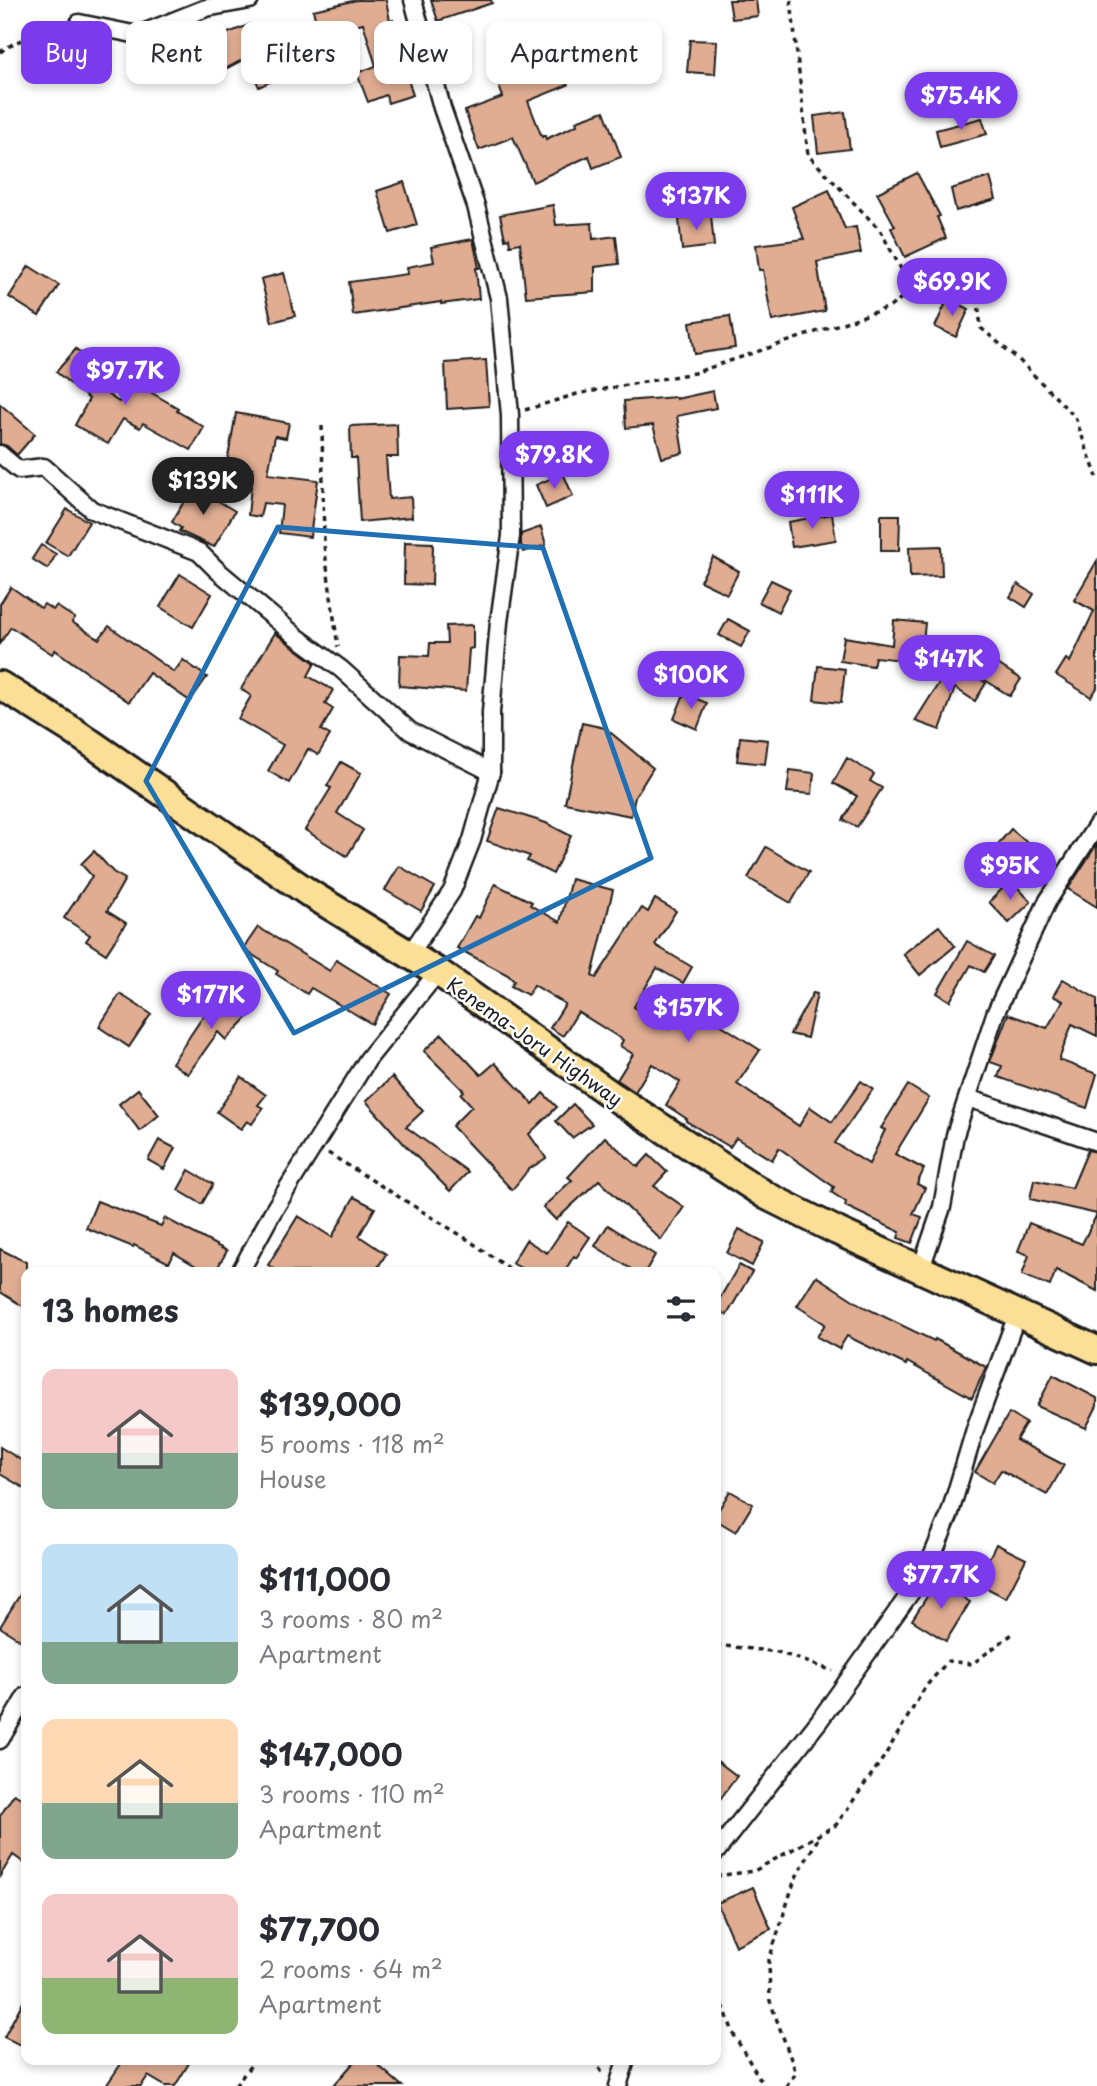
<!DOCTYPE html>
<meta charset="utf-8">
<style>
body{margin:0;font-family:"Playpen Sans",sans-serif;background:#f7f7f7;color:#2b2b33;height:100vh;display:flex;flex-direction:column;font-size:26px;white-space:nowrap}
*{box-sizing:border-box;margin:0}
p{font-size:23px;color:#7c7c81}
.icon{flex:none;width:38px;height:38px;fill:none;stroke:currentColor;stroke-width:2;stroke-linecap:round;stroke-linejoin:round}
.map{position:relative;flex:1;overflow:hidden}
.drawer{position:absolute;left:21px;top:1267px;width:700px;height:798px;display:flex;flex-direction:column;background:#fff;border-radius:14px;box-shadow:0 4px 10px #0003}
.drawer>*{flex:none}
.top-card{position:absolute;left:21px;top:21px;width:700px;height:63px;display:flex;gap:14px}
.price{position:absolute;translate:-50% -60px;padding:0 16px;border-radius:24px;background:#7c3aed;color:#fff;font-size:23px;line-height:46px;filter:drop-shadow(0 2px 4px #0008)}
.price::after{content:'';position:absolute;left:50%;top:42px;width:21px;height:16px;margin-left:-10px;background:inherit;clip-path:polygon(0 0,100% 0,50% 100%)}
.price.selected{background:#222;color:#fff}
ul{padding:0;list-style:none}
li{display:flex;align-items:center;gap:21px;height:175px;padding:0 21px}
li span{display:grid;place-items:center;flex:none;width:196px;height:140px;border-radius:14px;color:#555}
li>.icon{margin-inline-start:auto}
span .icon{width:84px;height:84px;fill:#fffc;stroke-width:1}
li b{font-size:30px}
h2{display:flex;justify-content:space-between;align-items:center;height:84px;padding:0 21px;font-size:30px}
.chip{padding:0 24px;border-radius:14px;background:#fff;box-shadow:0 4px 10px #0003;font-size:24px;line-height:63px}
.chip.selected{background:#7c3aed;color:#fff}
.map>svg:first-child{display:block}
</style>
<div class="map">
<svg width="1097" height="2086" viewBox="0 0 1097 2086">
<rect width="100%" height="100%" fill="#fff"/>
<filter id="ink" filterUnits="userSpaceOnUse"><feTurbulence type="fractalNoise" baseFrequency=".0143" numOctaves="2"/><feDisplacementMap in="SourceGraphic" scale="14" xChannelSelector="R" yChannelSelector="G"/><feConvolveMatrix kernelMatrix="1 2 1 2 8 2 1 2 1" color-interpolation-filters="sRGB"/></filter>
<g filter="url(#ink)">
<!-- building -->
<g fill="#e0ad93" stroke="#1c1c1c" stroke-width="2">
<path d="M357,0H386L390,21L393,20L405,59L402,60L413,95L388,103L386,95L368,102L357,73L376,66L363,23L319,34L313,10Z"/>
<path d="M431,0H491L492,3L438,21Z"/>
<path d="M729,0H756L758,16L732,19Z"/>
<path d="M251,24L265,60L267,59L276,79L259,87L246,58L220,72L205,42Z"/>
<path d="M549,38L568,85L528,101L542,137L545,135L546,139L577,125L576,121L604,111L621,157L593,168L589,156L533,182L513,137L479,150L465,111L503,97L490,62Z"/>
<path d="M690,40L717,41L715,74L687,72Z"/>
<path d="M642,50L650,75L625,83L617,58Z"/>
<path d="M845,112L850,149L818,153L814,116Z"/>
<path d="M982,118L987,134L940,147L936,130Z"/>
<path d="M917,173L940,216L937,217L946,238L905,257L891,228L895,226L877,193Z"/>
<path d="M990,177L996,199L956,211L951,189Z"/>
<path d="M404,182L417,225L390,233L377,191Z"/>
<path d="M829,190L845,229L856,227L861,253L817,262L825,311L772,321L763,270H759L756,245L804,239L792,207Z"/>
<path d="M553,205L556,225L592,223L593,239L616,236L619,264L595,267V292L526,297L520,243L510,245L509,238L505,239L500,215Z"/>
<path d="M711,215L714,246L682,250L679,219Z"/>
<path d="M473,239L479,268H476L479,299L441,304V302L353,315L349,282L408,274L407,267L434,262L431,247Z"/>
<path d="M29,266L59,285L39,316L9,297Z"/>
<path d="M284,273L295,316L272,322L261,279Z"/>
<path d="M948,298L969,309L956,337L935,327Z"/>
<path d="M730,316L735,348L695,354L690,322Z"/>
<path d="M76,349L100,369L89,382L119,402L131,381L178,408L177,411L204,427L191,450L143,423L140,428L123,419L108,444L75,425L89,399L56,372Z"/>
<path d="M486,360L489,406L447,409L445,363Z"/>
<path d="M713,391L716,408L677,416L683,453L662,458L653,425L626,428L624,401L676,397V399Z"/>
<path d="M0,404L35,434L17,455L7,446L0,444Z"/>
<path d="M236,413L289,423L286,438L275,436L268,474L318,480L310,537L279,533L282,505L263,503L260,517L248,515L253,468L227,463Z"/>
<path d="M397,424L398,457H386L389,499L411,497L412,517L360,522L356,458H351L350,426Z"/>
<path d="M563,473L573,496L546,508L536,485Z"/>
<path d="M193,486L235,511L214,547L179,531L181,528L172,522Z"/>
<path d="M67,509L89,522L68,556L46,543Z"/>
<path d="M832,514L836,540L792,547L788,522Z"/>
<path d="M881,515H900L899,551H881Z"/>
<path d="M541,527L546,545L523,552L521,544V534Z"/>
<path d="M405,542L433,543L432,585L404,584Z"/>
<path d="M41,545L56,554L48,569L32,559Z"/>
<path d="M941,546L942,576L910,577L909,547Z"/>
<path d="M713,557L739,571L727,594L700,581Z"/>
<path d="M1097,561V688L1091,697L1056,675L1066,659L1070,662L1094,611L1074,600Z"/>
<path d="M180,574L212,594L193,627L160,607Z"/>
<path d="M771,580L790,589L778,612L759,602Z"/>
<path d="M1018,584L1034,594L1026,607L1010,597Z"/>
<path d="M11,587L41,608L44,604L53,610L56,606L75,618L72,622L99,639L109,626L174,672L183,660L207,677L190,701L149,673L129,702L55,650L52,654L11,627L0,643V604Z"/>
<path d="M728,619L750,631L741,647L719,635Z"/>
<path d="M894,620L925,623L921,662L875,657L873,666L840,661L844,637L892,645Z"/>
<path d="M473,625V648L469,649L466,691L399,686L400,655L429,656L430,643H447L446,626Z"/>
<path d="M275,633L315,663L308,676L333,690L325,704L333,709L321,730L330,735L318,755L308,749L289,783L268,771L283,745L238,719L251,696L241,689Z"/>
<path d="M993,661L1021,679L1010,696L982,678Z"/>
<path d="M952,662L986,683L975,701L955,688L940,730L915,721Z"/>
<path d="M818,666L845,669L841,703L814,700Z"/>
<path d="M684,694L707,703L697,729L674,719Z"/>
<path d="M582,723L605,728L653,768L635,797L631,816L565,803Z"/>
<path d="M740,737L768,740L765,764L737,761Z"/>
<path d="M847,758L874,774L870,781L882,788L857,827L843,820L857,796L833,783Z"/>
<path d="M341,762L361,773L337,813L363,830L347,856L305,830L331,788L327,786Z"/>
<path d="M790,770L814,773L812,794L787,792Z"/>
<path d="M499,808L546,823L571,836L553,874L527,861L530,856L487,841Z"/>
<path d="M1011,829L1036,850L1029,860L1033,863L1018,881L988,856Z"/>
<path d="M1097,844V907L1068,889Z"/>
<path d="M766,847L809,872L791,903L748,878Z"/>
<path d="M94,851L113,872L125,879L107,911L126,923L106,954L86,941L90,935L64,918L92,876L81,864Z"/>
<path d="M399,866L435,887L421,911L385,890Z"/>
<path d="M571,879L613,890L592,976L596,978L642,908L648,912L655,899L676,911L655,945L692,967L683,983L657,968L634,1007L670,1029L686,1002L760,1050L737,1084L799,1126L810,1107L832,1122L861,1081L873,1089L835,1143L869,1164L885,1130L881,1128L908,1085L929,1098L895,1154L924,1169L917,1184L925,1188L913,1214L922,1217L912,1243L898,1238L900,1232L845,1206L846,1202L831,1192L834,1187L779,1148L772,1160L736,1138L730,1147L686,1121L687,1119L666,1105L680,1082L652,1064L635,1092L622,1083L617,1080L633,1054L620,1046L623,1040L578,1012L563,1036L550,1028L565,1004L534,985L528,995L511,986L514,981L508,975L457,948L475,916L479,918L495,884L532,902L530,905L560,922Z"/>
<path d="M1011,880L1031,902L1009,923L989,902Z"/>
<path d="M939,926L955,946L920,975L903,954Z"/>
<path d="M258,927L330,971L336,960L391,994L372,1024L311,988L307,994L276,974L278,971L243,949Z"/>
<path d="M967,941L994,956L984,972L971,965L950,1001L937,993Z"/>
<path d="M1063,979L1097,999V1036L1072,1024L1059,1060L1097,1074L1087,1108L998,1077L1002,1066L990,1062L1008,1014L1047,1028L1063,1001L1053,996Z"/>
<path d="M226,993L249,1016L226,1040L218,1032L188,1074L172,1063L202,1018Z"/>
<path d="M813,993L817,994L807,1038L790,1034Z"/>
<path d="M120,994L151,1014L129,1047L99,1027Z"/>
<path d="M442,1034L481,1075L495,1063L533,1104L543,1093L557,1107L529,1134L546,1158L528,1170L512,1190L452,1126L472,1106L461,1094L464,1091L424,1051Z"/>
<path d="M241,1077L266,1095L258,1105L263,1108L252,1124L247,1121L241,1129L217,1112Z"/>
<path d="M392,1077L423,1111L406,1127L468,1172L450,1191L405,1145L366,1101Z"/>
<path d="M138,1089L159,1115L140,1131L119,1104Z"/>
<path d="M573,1104L592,1124L572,1138L556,1121Z"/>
<path d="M605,1137L638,1167L649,1155L667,1172L654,1186L684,1207L661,1240L599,1180L556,1220L543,1207L572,1180L568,1177Z"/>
<path d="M159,1140L175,1148L164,1169L148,1160Z"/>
<path d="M1088,1150L1097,1152V1214L1030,1199L1034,1180L1072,1188Z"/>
<path d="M189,1170L213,1184L202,1204L178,1190Z"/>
<path d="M354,1197L375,1208L359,1236L386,1254L375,1272H280L268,1265L298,1216L332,1237Z"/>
<path d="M97,1201L161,1226L165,1218L227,1251L215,1272H206L174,1253L169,1263L134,1245L133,1247L86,1228Z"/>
<path d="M1097,1214V1291L1056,1270L1050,1286L1022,1275L1029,1255L1018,1251L1029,1223L1082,1244Z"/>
<path d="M568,1222L590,1237L576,1258L574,1256L564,1272H528L512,1263L526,1240L547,1253Z"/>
<path d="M608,1225L655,1255L645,1272H636L595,1246Z"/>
<path d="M739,1229L764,1242L752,1266L727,1253Z"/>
<path d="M0,1249L26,1262V1308L0,1292Z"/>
<path d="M739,1265L752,1272L727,1315L716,1309V1305Z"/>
<path d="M816,1276L864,1307L934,1341L935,1339L986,1367L972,1398L907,1362L906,1365L847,1336L839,1349L817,1337L825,1324L797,1306Z"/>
<path d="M1053,1375L1097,1398V1406L1086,1428L1037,1406Z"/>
<path d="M1009,1413L1026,1423L1016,1440L1064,1465L1047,1495L1001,1470L993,1483L975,1472Z"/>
<path d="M0,1447L26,1463V1489L0,1474Z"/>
<path d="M730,1491L753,1504L736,1532L716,1520V1514Z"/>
<path d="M996,1544L1026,1559L1006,1598L977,1583Z"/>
<path d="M937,1581L970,1602L946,1641L912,1620Z"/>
<path d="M26,1585V1644L0,1627Z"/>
<path d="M716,1760L737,1776L716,1805Z"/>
<path d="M14,1794L26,1801V1864L13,1855L0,1876V1816Z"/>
<path d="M753,1887L771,1929L735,1946L717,1903Z"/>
<path d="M26,1996V2034L20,2045L4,2037Z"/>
<path d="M121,2060H191L175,2086H165L148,2076L141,2086H106L123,2061Z"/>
<path d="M356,2060H372L402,2086H333Z"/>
</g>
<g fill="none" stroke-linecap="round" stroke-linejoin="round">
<!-- minor casing -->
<g stroke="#1c1c1c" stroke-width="21">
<g id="minor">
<path d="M79,23L138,35L206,8L250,0"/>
<path d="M0,454L19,470L44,467L92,510L199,552L217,570L297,637L341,669L410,731L491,772"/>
<path d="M410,954L452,891L472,840L491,772V712L499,622L511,536L510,415L499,298L476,206L442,108L413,0"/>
<path d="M968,1098L1097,1142"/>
<path d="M921,1268L942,1207L955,1135L995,1014L1047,902L1097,825"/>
<path d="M240,1272L272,1213L368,1059L438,972"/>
<path d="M0,1740L26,1696"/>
<path d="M716,1852L819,1721L926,1571L949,1516L976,1426L1017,1315"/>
<path d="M618,2086L626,2060"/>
</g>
</g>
<!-- trunk casing -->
<g stroke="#1c1c1c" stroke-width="32">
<path id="trunk" d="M0,685L72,730L309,893L438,972L613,1096L767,1196L837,1231L1097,1350"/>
</g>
<!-- path -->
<g stroke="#1c1c1c" stroke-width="3.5" stroke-dasharray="5 5" stroke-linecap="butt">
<path d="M791,0L808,155L880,230L907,280L915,287L965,292L978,302L981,328L1019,360L1075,417L1097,477"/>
<path d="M0,52L16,42L63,28"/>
<path d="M525,410L577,394L694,373L890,307L915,287"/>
<path d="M322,426L324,545L338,647"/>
<path d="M328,1153L467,1239L514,1272"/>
<path d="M716,1645L778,1652L833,1671"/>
<path d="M716,1876L754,1871L836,1825L884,1757L926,1686L948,1661L972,1664L1015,1632"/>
<path d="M716,1986L734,2035L764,2086"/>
<path d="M593,2060L604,2075"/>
<path d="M235,2086L255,2060"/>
<path d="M786,2086L796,2073L770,2001L769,1960L795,1879L819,1837"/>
</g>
<!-- minor -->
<use href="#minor" stroke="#fff" stroke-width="16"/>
<!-- trunk -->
<use href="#trunk" stroke="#fbdf96" stroke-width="26"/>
</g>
</g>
<!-- marked area -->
<path fill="none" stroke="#1f6fb2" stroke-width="5" stroke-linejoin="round" d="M278,527L543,548L651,858L294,1033L146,781Z"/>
<g text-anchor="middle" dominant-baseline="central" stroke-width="5" stroke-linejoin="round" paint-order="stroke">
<!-- street labels -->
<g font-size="19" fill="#1c1c1c" stroke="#fff">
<text transform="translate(535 1041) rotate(35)">Kenema-Joru Highway</text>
</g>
</g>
</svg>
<b class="price" style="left:961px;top:132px">$75.4K</b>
<b class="price" style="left:696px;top:232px">$137K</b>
<b class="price" style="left:952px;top:318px">$69.9K</b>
<b class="price" style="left:125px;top:407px">$97.7K</b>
<b class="price" style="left:554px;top:491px">$79.8K</b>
<b class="price selected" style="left:203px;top:517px">$139K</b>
<b class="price" style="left:812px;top:531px">$111K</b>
<b class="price" style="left:949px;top:695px">$147K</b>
<b class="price" style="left:691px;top:711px">$100K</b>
<b class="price" style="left:1010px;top:902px">$95K</b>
<b class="price" style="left:211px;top:1031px">$177K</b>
<b class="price" style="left:688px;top:1044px">$157K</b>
<b class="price" style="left:941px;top:1611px">$77.7K</b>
<div class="top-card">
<a class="chip selected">Buy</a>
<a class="chip">Rent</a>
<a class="chip">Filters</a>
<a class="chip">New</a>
<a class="chip">Apartment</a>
</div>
<section class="drawer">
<h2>13 homes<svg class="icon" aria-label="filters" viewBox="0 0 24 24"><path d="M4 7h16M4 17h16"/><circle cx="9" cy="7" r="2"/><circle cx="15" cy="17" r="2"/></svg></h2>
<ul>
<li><span style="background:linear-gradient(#f6c9c9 60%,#7fa58c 0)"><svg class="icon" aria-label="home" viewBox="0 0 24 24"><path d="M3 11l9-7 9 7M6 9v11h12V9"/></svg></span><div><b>$139,000</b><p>5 rooms · 118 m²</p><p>House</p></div></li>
<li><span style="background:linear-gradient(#bfe0f5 70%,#7fa58c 0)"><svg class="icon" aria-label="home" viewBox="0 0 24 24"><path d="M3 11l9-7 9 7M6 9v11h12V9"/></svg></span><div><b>$111,000</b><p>3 rooms · 80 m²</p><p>Apartment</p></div></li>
<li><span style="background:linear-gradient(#ffd9b3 60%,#7fa58c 0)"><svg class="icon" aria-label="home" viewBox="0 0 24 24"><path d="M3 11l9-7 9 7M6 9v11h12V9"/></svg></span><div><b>$147,000</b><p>3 rooms · 110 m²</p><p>Apartment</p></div></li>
<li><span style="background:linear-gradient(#f6c9c9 60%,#8fb573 0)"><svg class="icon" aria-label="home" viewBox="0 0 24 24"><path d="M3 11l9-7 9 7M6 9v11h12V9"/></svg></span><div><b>$77,700</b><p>2 rooms · 64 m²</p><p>Apartment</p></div></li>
</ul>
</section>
</div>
